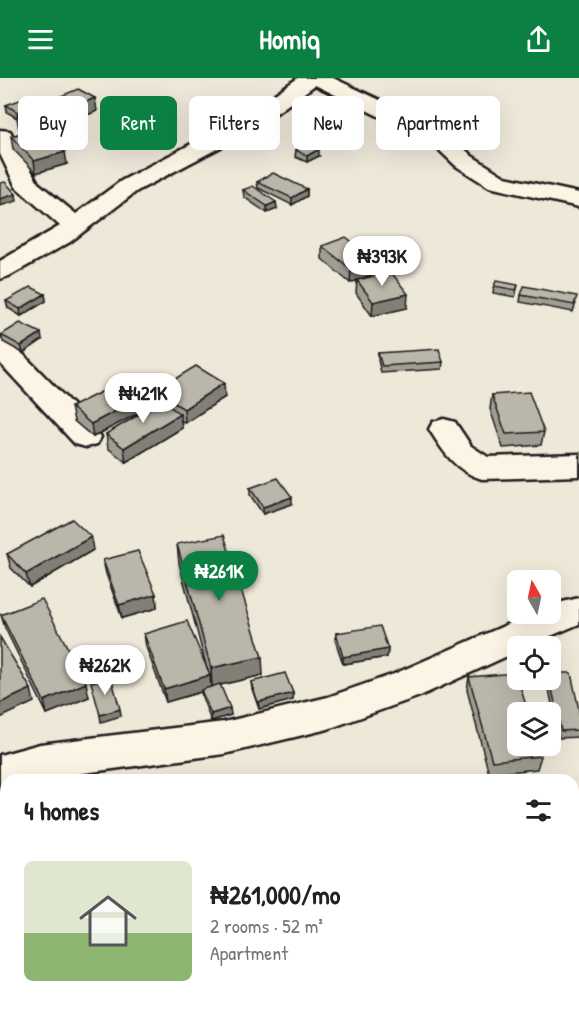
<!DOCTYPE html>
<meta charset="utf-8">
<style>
body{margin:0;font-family:"Patrick Hand",sans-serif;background:#f6f6f6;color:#222;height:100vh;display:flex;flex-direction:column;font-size:22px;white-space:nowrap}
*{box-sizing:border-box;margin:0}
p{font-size:20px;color:#767676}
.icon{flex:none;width:33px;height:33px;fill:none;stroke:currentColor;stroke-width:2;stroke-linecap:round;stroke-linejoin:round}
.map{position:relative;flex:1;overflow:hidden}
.drawer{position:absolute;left:0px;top:696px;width:579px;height:236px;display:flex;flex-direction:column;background:#fff;border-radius:18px 18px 0 0;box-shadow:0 6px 24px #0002}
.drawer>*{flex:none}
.top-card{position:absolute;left:18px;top:18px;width:543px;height:54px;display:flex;gap:12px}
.needle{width:39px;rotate:351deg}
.buttons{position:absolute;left:507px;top:492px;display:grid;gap:12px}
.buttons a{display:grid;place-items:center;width:54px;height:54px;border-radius:9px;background:#fff;box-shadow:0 6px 24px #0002;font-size:30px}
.price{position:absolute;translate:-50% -51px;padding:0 14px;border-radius:21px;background:#fff;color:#222;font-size:20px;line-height:39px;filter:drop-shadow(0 2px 3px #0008)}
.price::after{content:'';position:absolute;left:50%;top:36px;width:18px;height:14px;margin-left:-9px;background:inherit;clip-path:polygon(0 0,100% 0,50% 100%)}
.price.selected{background:#0b8043;color:#fff}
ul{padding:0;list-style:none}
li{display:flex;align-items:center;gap:18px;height:150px;padding:0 24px}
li+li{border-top:2px solid #e0e0e0}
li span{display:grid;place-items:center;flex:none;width:168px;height:120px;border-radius:9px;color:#555}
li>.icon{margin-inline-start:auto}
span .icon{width:72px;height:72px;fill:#fffc;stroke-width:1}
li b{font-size:26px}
h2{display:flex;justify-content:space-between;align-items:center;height:72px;padding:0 24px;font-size:26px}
.tag{padding:0 21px;border-radius:9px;background:#fff;box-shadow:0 6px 24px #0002;font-size:21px;line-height:54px}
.tag.selected{background:#0b8043;color:#fff}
header{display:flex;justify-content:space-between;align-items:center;height:78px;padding:0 24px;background:#0b8043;color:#fff;font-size:27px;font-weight:700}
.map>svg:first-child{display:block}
</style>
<header><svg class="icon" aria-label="menu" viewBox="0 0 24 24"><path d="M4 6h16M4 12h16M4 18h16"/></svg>Homiq<svg class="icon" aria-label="share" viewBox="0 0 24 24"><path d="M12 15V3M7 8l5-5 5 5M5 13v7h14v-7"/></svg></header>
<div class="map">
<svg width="579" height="931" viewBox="0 0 579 931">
<rect width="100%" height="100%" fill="#eee8d9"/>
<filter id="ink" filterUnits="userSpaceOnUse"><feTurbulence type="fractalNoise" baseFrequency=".0167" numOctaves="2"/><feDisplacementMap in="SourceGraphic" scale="12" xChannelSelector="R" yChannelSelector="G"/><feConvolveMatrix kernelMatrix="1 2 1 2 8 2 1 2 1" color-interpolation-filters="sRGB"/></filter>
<g filter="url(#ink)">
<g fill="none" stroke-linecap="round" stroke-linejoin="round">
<!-- minor casing -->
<g stroke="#1c1c1c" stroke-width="5">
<g id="minor">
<path d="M298,0H333L431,46L452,59L472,78L505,99L579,115V129L489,109L456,88L436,69L415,56L315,7L253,52L137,113L70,164L9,198L0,201V183L60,148L16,109L0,76V52L10,53L38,105L76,136L121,103L237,42Z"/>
<path d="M0,261L10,263L97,352L101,359L97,366L86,369L75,366L0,285Z"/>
<path d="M444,341L455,344L471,368L488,379L579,376V398L482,401C455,393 443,373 429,351L433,344Z"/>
<path d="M579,520V546L527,568H518V573L420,618L328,651L224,676L32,702H6V709L0,711V677L40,666L224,644L328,619L394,596L531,536H550V527Z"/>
<path d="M579,719V757L573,759V721Z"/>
<path d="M249,926H298L296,931H247Z"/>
</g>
</g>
<!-- minor -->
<use href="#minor" fill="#fcf5e5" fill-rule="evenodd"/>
</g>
<!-- wall -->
<g fill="#a09d92" stroke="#1c1c1c" stroke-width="1.5">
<path d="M41,26L97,33L46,54L67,86L36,95L13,71L11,58L25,54L19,51L17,40L7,34L6,27Z"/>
<path d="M296,72L319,78L307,84L295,79Z"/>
<path d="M257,104L307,111V118L292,127L258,110Z"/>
<path d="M243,112L276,124L277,131L267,135L244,119Z"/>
<path d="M322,168L375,182L374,196L360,201L407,230L372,238L356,215L357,202L350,205L322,181Z"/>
<path d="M518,207L515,219L493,215L494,208Z"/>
<path d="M45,216L46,223L21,238L8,230L6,223Z"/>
<path d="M521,217L576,225L573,234L520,224Z"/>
<path d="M1,257L42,262L23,275L3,264Z"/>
<path d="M378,275L443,284L442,291L381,295L378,282Z"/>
<path d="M155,313L225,319L185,345L181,342L182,350L126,384L108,370L106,356L157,326Z"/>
<path d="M492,317L544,354L541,367L503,370L490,331Z"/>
<path d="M71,329L146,331L93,359L74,343Z"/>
<path d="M250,410L292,426L263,436L250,417Z"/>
<path d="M177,466L263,597L220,607L231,637L211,643L202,619L201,614L166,624L146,569L144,556L208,595L179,485Z"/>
<path d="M93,472L30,509L11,490L7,476Z"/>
<path d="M103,482L156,516L157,530L122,540L106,496Z"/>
<path d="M1,537L89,619L47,636L5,550Z"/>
<path d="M336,555L388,571L387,579L343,586L335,562Z"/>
<path d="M469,599L541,678L537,691L489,696L467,612Z"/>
<path d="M547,602H550L579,632V659L559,660Z"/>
<path d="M251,604L293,615V622L259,631L252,611Z"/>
<path d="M6,779V818L0,809V783Z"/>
<path d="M574,798H579V841L573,823Z"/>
<path d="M377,926H445L448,931H380Z"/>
<path d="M463,926H535L538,931H466Z"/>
</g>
<!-- shaded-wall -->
<g fill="#827f77" stroke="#1c1c1c" stroke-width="1.5">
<path d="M95,20L97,33L40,56L38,44Z"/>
<path d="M33,41L35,53L28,56L26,44Z"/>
<path d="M319,71V78L307,84V78Z"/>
<path d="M65,74L67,86L36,95L34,83Z"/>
<path d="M307,111V118L292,127V120Z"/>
<path d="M16,116L17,123L0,128V121Z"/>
<path d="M276,124L277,131L267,135V128Z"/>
<path d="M375,182L374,196L350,205L351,191Z"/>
<path d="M45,216L46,223L21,238L20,231Z"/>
<path d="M408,216L407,230L372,238L373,224Z"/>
<path d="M41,255L42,262L23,275L21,268Z"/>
<path d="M224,305L225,319L185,345L184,331Z"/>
<path d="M144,318L146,331L93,359L91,346Z"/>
<path d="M180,336L182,350L126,384L124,370Z"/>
<path d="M292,419V426L263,436V429Z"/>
<path d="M91,459L93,472L30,509L26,496Z"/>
<path d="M156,516L157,530L122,540L119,527Z"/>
<path d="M388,571L387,579L343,586V579Z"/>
<path d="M262,579L263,597L212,609L211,590Z"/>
<path d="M210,597L211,611L166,624L164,611Z"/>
<path d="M86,605L89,619L47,636L44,623Z"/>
<path d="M31,611L34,624L0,640V625Z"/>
<path d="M293,615V622L259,631L258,624Z"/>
<path d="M230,630L231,637L211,643V636Z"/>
<path d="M120,631L121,638L101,644L100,637Z"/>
<path d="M34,926H37L40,931H30Z"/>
</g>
<!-- building -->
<g fill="#bab6aa" stroke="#1c1c1c" stroke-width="1.5">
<path d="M78,11L95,20L38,44L33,41L26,44L17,38L19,37L17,36Z"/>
<path d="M28,19L41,26L19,35L6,27Z"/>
<path d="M42,50L65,74L34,83L11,58Z"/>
<path d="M307,66L319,71L307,78L296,72Z"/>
<path d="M273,95L307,111L292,120L257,104Z"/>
<path d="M5,104L16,116L0,121V105Z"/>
<path d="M253,108L276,124L267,128L243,112Z"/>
<path d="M346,159L375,182L351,191L322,168Z"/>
<path d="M391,194L408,216L373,224L357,202Z"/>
<path d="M496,203L518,207L516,212L494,208Z"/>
<path d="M524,208L577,218L574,227L521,217Z"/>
<path d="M31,209L45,216L20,231L6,223Z"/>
<path d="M20,245L41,255L21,268L1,257Z"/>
<path d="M439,271L443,284L382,288L378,275Z"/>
<path d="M196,288L224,305L184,331L155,313Z"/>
<path d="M125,302L144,318L91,346L71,329Z"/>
<path d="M529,314L544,354L506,356L492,317Z"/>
<path d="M162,323L180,336L124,370L106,356Z"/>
<path d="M278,400L292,419L263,429L250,410Z"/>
<path d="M72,441L91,459L26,496L7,476Z"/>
<path d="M224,457L262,579L211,590L177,466Z"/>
<path d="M138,473L156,516L119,527L103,482Z"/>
<path d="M42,521L86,605L44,623L1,537Z"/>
<path d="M187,543L210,597L164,611L144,556Z"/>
<path d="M380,548L388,571L343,579L336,555Z"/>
<path d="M0,559L31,611L0,625Z"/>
<path d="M285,595L293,615L258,624L251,604Z"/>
<path d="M516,595L528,634H518V668H538L541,678L492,683L469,599Z"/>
<path d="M550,595H571L579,632V652L561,653L550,602Z"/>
<path d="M111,599L120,631L100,637L91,604Z"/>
<path d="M220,606L230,630L211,636L201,612Z"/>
<path d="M6,779V812L0,804V783Z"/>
<path d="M574,798H579V814Z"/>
<path d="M0,895L6,899V926H34L30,931H0Z"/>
<path d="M322,926H374L377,931H314L313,930Z"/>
<path d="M384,926H445L448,931H387Z"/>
<path d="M471,926H535L538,931H474Z"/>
</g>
</g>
</svg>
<div class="buttons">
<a><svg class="needle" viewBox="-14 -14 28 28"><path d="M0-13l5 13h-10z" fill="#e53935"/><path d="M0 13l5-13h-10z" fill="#767676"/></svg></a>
<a><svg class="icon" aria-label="locate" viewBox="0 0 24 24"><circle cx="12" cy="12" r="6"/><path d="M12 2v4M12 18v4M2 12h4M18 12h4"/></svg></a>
<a><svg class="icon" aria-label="layers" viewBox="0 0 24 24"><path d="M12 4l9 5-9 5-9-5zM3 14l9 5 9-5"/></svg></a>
</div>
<b class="price" style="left:382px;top:209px">₦393K</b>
<b class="price" style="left:143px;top:346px">₦421K</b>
<b class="price selected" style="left:219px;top:524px">₦261K</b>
<b class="price" style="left:105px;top:618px">₦262K</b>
<div class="top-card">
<a class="tag">Buy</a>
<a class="tag selected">Rent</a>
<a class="tag">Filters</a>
<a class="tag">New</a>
<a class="tag">Apartment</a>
</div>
<section class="drawer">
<h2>4 homes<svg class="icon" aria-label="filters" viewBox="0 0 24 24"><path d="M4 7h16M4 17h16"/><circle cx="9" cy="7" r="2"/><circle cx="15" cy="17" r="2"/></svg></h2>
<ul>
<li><span style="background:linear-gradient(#dfe7d0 60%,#8fb573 0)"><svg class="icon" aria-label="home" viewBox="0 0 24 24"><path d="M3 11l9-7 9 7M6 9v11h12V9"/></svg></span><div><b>₦261,000/mo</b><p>2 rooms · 52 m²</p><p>Apartment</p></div></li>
</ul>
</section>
</div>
